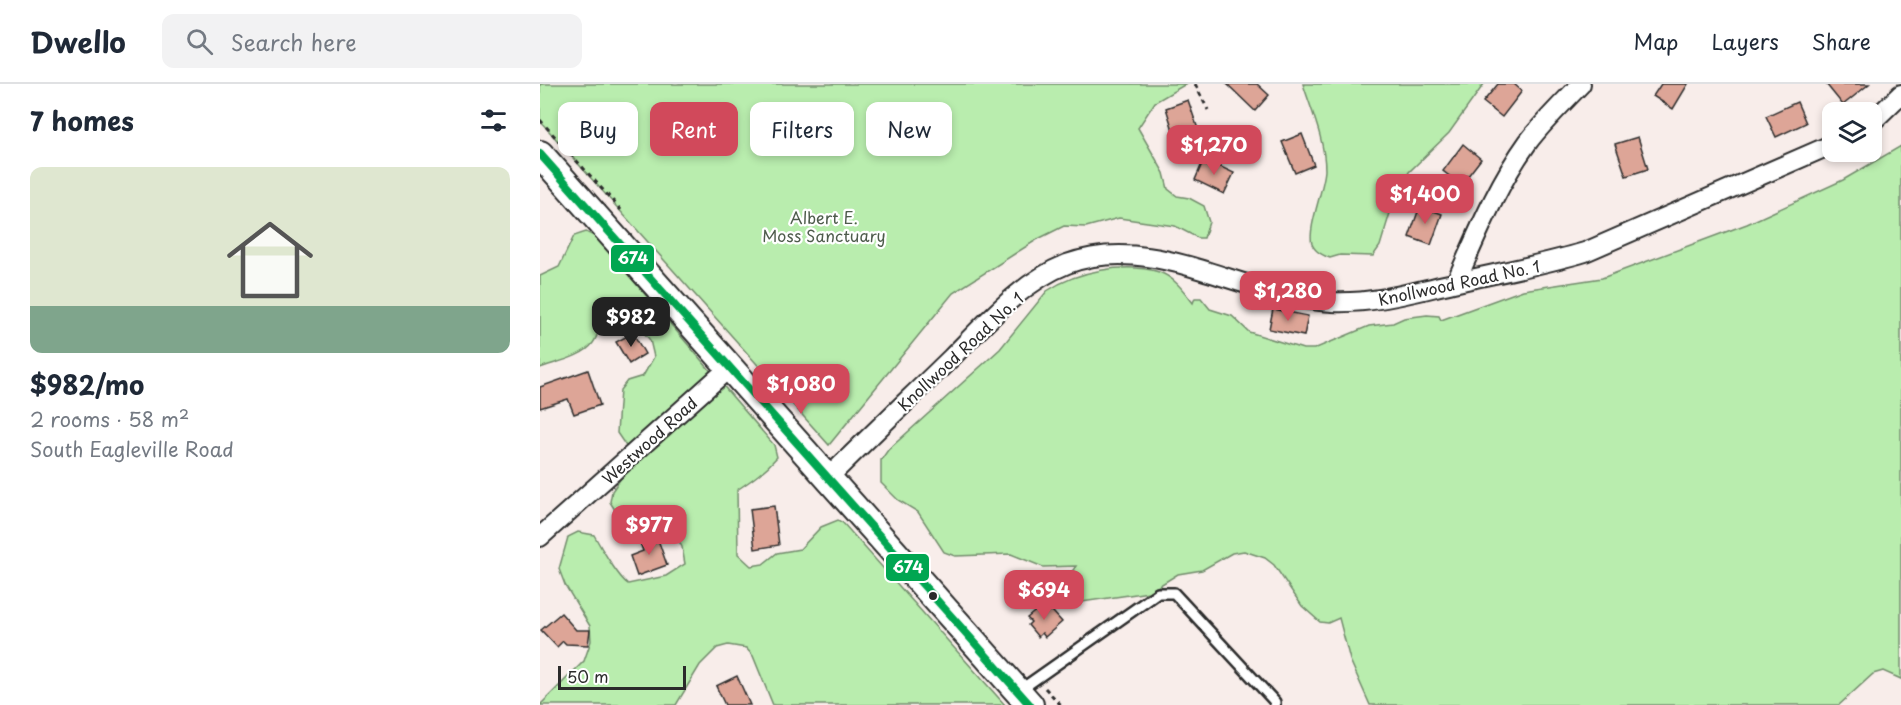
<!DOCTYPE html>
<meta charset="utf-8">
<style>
body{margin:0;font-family:"Playpen Sans",sans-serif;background:#f2f2f3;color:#1f2937;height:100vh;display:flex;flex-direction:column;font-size:22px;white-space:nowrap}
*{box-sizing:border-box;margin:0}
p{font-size:20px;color:#747a83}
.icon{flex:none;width:33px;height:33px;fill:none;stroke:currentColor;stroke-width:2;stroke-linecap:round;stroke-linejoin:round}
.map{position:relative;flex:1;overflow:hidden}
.side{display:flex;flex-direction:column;background:#fff;width:540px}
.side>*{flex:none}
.top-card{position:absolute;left:18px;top:18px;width:570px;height:54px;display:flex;gap:12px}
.buttons{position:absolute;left:1282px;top:18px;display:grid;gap:12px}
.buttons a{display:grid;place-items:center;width:60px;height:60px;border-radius:12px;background:#fff;box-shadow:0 3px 9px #0003;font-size:30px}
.scale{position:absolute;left:18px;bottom:15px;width:128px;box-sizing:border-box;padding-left:6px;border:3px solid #2b2b2b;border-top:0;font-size:16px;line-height:21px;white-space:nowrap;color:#2b2b2b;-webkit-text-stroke:4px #fff;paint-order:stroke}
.price{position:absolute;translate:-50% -51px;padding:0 14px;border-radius:12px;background:#d1495b;color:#fff;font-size:20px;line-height:39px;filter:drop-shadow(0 2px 3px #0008)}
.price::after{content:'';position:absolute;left:50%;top:36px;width:18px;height:14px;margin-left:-9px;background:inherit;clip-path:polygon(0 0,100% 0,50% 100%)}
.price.active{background:#222;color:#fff}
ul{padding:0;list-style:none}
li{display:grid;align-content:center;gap:12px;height:318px;padding:0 30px}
li span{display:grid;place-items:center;height:186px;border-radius:12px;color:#555}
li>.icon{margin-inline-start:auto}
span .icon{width:108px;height:108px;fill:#fffc;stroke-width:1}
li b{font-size:26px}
h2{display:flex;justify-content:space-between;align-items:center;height:72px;padding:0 30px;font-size:26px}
.chip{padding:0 21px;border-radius:12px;background:#fff;box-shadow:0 3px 9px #0003;font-size:21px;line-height:54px}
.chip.active{background:#d1495b;color:#fff}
header{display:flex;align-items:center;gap:36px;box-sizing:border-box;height:84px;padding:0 30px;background:#fff;border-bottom:2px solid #e0e1e3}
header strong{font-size:28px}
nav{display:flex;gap:33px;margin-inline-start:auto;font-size:21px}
.search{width:420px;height:54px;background:#f2f2f3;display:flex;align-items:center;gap:15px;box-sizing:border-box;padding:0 21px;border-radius:12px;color:#747a83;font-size:22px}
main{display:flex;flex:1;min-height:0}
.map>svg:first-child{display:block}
</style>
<header>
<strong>Dwello</strong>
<div class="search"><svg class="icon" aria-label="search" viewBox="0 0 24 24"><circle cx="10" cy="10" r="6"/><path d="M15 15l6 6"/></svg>Search here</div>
<nav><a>Map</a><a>Layers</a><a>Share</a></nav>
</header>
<main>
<section class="side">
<h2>7 homes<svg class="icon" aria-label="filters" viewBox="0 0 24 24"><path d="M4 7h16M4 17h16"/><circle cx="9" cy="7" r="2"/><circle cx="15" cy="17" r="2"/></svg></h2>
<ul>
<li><span style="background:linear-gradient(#dfe7d0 75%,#7fa58c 0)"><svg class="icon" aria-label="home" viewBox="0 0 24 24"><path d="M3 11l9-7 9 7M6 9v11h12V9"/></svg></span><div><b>$982/mo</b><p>2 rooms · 58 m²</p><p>South Eagleville Road</p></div></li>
</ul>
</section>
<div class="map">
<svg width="1361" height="621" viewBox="0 0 1361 621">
<rect width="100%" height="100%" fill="#f8edea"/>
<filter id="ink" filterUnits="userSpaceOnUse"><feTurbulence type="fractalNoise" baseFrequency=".0167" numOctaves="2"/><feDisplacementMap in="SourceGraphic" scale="12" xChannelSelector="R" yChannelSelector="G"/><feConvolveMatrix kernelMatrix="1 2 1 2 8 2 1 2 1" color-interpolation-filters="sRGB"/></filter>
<g filter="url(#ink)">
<!-- green -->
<g fill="#b9edae" stroke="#728c6c" stroke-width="1.5">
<path d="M0,0H646L615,18L598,44L624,89L628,105L637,112L649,114L664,122L669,138L664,154H658L635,142L579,134L546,143L524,142L498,155L413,209L289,361L0,37Z"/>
<path d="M763,0H944L909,49L869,88L850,129L840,162L833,172L800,171L790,174C783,171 775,168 772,160C767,145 784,105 785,86C785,57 772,28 763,0Z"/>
<path d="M1361,62V595L1343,587L1333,590L1299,621H830L810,576L799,534L788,539L780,538L762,522L734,481L725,474L704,467L692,469L662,486L638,490L609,508L542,518L533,512L528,493L536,482L503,483L471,470L415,472L404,468L378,428L358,416L341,399V376L348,366L460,265L507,207C537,187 584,178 619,188C634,193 644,207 653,219L655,214H661L670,225L692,232L709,248L763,265H774L829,242L853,239L864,234L887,231L899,232L901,236L983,206L1062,194L1207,140L1303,96Z"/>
<path d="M46,148L56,153L234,361L237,373C225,387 212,396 197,406L198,470L211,482L223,480L237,469L260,465L281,443L298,436L303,439L465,621H233L213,572L206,564L188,561L177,564L160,581L136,621H0L44,577L51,557L50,542L25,501L19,485L28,453L38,448L54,451C60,462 78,493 88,500L126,492L145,480L142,463L134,448L111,433L88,439L82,437L70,418L72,407L91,380L90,368L77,349L80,306L87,297L103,292L114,273L110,256L88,230L72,226C59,234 61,248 53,259C43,273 16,278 0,284V192L19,183L34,152Z"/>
</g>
<!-- building -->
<g fill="#dda597" stroke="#2b2b2b" stroke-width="1.5">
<path d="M687,0H717L729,11L715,27Z"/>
<path d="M958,0H974L982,7L962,33L943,18Z"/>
<path d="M1121,0H1148L1133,25L1113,12Z"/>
<path d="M1286,0H1329L1303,21Z"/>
<path d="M648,16L659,48L636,56L626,24Z"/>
<path d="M1257,18L1266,39L1236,53L1226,32Z"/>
<path d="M762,50L774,81L755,89L742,58Z"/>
<path d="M1098,53L1108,85L1086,92L1075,60Z"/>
<path d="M923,60L941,75L921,101L903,87Z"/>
<path d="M664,75L694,89L684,110L655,96Z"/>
<path d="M880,122L902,130L891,161L869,153Z"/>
<path d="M733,225L768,232L764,252L729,245Z"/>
<path d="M93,249L105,270L89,280L76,258Z"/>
<path d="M48,286L60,321L34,330L28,315L0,324V303Z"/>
<path d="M234,422L239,461L215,465L210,425Z"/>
<path d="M116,450L127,481L97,492L90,472L103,467L99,456Z"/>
<path d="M505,519L522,538L505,553L502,549L498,553L488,541L491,538L487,534Z"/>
<path d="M21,529L36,546H50L48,561L26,560L23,557L17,563L1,546Z"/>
<path d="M197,592L210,621H185L176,602Z"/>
</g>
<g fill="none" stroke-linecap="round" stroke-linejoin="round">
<!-- lane casing -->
<g stroke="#2b2b2b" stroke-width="14">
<path id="lane" d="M480,606L618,509H634L735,618V621"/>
</g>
<!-- street casing -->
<g stroke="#2b2b2b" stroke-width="22">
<g id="street">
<path d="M1332,38L1361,10"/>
<path d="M916,198C937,151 957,101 988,58C1004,37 1023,19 1041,0"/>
<path d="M288,394C328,354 370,314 411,274C445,240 481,198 527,180C616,147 703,214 792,218C833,220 873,208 913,199C957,189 1001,181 1045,168L1293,60"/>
<path d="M0,453L190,283"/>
</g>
</g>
<!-- secondary casing -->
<g stroke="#2b2b2b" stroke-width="30">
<path id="secondary" d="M0,70L490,621"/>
</g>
<!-- path -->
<g stroke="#2b2b2b" stroke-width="3" stroke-dasharray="4.5 4.5" stroke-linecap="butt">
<path d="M655,0L668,26"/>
<path d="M0,36L81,126"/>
<path d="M505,604L521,621"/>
</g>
<!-- lane -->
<use href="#lane" stroke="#fff" stroke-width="9"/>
<!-- street -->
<use href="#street" stroke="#fff" stroke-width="18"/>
<!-- secondary -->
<use href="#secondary" stroke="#fff" stroke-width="26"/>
<!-- bus-1 casing -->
<g stroke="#fff" stroke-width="12">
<path id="bus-1" d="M0,70L490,621"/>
</g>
<!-- bus-1 -->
<use href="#bus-1" stroke="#00a651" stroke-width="8"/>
</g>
</g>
<!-- markers -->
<circle fill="#2b2b2b" stroke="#fff" stroke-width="2" cx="393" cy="512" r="5"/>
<g text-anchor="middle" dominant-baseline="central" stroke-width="4.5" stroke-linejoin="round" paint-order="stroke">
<!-- park labels -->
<g font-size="16" fill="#4e5c4c" stroke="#fff">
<text x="284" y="133">Albert E.<tspan x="284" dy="18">Moss Sanctuary</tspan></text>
</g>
<!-- street labels -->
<g font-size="16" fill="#2b2b2b" stroke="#fff">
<text transform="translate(919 198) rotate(-12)">Knollwood Road No. 1</text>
<text transform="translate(420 267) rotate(-43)">Knollwood Road No. 1</text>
<text transform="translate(109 356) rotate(-42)">Westwood Road</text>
</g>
</g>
<g stroke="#fff" stroke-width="2">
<rect x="70" y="160" width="45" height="29" rx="6" fill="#00a651"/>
<rect x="345" y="469" width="45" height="29" rx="6" fill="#00a651"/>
</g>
<g font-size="16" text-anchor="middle" font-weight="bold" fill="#fff">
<text x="93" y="180">674</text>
<text x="368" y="489">674</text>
</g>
</svg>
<div class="buttons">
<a><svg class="icon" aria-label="layers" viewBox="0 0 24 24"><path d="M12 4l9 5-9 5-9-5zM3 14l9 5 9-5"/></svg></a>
</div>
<div class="scale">50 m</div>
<b class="price" style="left:674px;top:92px">$1,270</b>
<b class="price" style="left:885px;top:141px">$1,400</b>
<b class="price" style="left:748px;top:238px">$1,280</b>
<b class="price active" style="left:91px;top:264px">$982</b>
<b class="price" style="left:261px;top:331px">$1,080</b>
<b class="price" style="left:109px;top:472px">$977</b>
<b class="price" style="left:504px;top:537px">$694</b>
<div class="top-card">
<a class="chip">Buy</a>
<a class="chip active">Rent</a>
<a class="chip">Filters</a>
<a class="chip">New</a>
</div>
</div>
</main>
